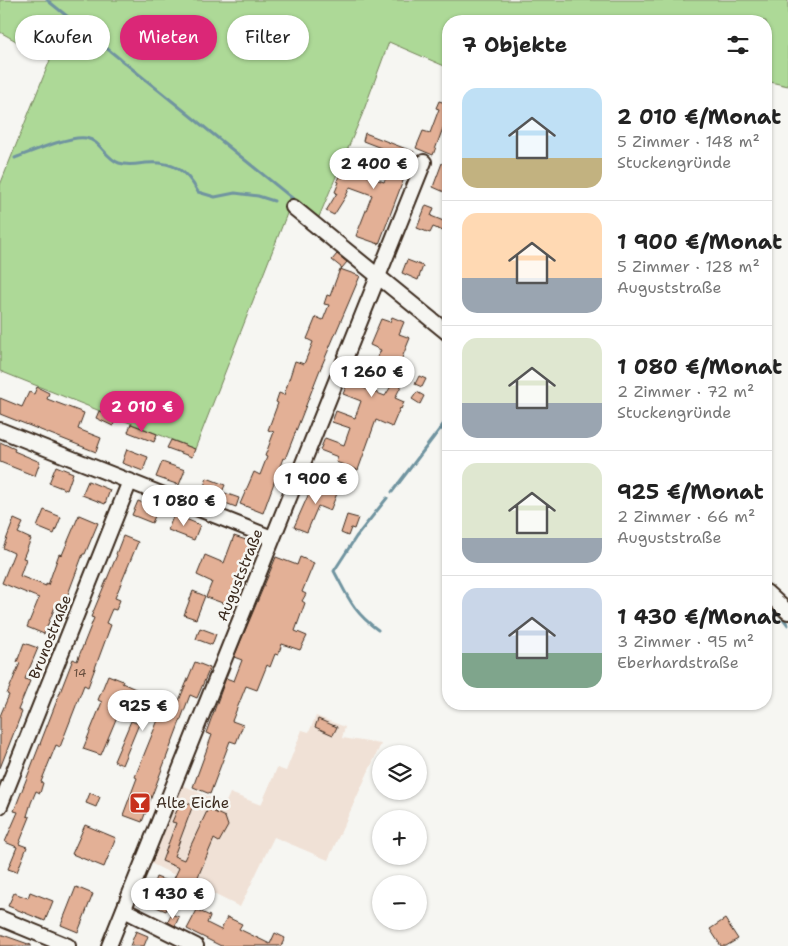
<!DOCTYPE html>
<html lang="de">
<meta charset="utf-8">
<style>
body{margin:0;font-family:"Shantell Sans",sans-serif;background:#f2f2f2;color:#222;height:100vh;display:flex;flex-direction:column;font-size:19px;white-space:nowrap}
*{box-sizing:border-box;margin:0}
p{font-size:16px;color:#767676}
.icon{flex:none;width:28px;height:28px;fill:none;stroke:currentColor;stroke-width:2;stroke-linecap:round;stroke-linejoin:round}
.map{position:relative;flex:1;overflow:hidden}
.sheet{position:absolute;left:442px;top:15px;width:330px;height:695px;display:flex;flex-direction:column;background:#fff;border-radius:20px;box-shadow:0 1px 4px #0004}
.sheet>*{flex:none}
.guide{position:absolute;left:15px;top:15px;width:352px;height:45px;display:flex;gap:10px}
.fabs{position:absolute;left:372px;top:745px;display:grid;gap:10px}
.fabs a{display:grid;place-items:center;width:55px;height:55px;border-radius:50%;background:#fff;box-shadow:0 1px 4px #0004;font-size:25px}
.price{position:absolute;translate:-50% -42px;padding:0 11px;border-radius:18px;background:#fff;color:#222;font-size:16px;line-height:32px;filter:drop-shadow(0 1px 2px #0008)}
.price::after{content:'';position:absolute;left:50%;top:30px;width:15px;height:11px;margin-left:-8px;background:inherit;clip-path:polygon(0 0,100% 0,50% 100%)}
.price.active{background:#db2777;color:#fff}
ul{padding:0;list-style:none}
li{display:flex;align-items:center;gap:15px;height:125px;padding:0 20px}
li+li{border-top:1px solid #e0e0e0}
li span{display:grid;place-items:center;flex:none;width:140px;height:100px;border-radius:15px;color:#555}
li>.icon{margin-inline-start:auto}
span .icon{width:60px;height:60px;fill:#fffc;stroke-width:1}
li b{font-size:21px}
h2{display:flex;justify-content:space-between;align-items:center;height:60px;padding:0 20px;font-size:21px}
.pill{padding:0 18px;border-radius:22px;background:#fff;box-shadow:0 1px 4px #0004;font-size:18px;line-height:45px}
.pill.active{background:#db2777;color:#fff}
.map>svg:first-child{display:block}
</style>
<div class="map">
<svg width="788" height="946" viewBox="0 0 788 946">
<rect width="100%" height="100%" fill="#f6f6f2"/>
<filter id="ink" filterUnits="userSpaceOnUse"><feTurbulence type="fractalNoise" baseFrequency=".02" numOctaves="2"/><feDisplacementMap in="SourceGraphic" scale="10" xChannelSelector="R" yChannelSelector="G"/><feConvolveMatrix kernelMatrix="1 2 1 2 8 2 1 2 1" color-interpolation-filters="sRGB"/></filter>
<g filter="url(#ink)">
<!-- built -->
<path fill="#f0e1d6" d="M316,716L345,727L342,738L381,744L328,860L274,837L240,907L148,862L180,784L225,804L230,793L261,805L277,768L286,771L302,730L309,732Z"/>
<!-- green -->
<path fill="#add997" stroke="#74825a" d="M0,0H788V86L766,81V21H449V68L389,42L362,115L313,231L288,211L195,449L0,371V185L50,60L0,32Z"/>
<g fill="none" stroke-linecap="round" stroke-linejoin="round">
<!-- stream -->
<g stroke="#7094a0" stroke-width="3">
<path d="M47,0L297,202"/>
<path d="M15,158C31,152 71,135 86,138C101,141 105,158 119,163C128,166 137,164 146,163C172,161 186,169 198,192L215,197L235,193L258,196L274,201"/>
<path d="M440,429L449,430"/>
<path d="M392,492L449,417"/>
<path d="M766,603L781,616L788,625"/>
<path d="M378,630C353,612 348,597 334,571L356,537L387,498"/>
</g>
</g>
<!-- building -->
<g fill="#e3b096" stroke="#3b2a1e">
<path d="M439,101L449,104V112L433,155L416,148L423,131L430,133L439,109L436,108Z"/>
<path d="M365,133L414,152L379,244L356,236L372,195L350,187L346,196L334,215L326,211L337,193L335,192L339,182L337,181L343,166L358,172L360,165L369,169L367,176L384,182L388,173L391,174L398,158L380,151L381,148L363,141Z"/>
<path d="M442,163L449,166V194L433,187Z"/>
<path d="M426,205L434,208L431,216L446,222L443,231L433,227L430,233L417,228Z"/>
<path d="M337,254L347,262L342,268L332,260Z"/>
<path d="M407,260L423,266L418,280L402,273Z"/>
<path d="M340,269L360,276L319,372L285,459L283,458L263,513L240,504L254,472L260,475L267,457L265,456L274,432L268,430L278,403L276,402L279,393L284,395L295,361L304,364L313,342L307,339L316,317L323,320L329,305L324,304L327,295L330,296Z"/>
<path d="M392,317L404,322L399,334L410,338L397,370L407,374L395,398L404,402L401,409L400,408L392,427L376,420L358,470L336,462L338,457L320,450L325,438L344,445L350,428L332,422L336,411L355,418L361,401L343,394L348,382L385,396L396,378L375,370L377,364L375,363L381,350L370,345L381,319L390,322Z"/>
<path d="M419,376L426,379L422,387L415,384Z"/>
<path d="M37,387L49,393L47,399L84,413L78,429L101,438L96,452L0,414V398L22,407L29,392L34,394Z"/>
<path d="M417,392L424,396L420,404L412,399Z"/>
<path d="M99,411L116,418L113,426L96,418Z"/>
<path d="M131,424L157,434L154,442L128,432Z"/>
<path d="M171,440L195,449L192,457L167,448Z"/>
<path d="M0,442L15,449L14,451L40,462L35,476L0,462Z"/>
<path d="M127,449L148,457L143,471L122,463Z"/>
<path d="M162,462L185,470L179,485L156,477Z"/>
<path d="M56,466L73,473L67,490L49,483Z"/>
<path d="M207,478L225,485L222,492L239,498L236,507L201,494Z"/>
<path d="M88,481L110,490L105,504L82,495Z"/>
<path d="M318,483L338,491L330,511L318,506L307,532L294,527L310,491L314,492Z"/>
<path d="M138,501L158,509L152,523L132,515Z"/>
<path d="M44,510L61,517L54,534L37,527Z"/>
<path d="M174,514L200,525L194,540L168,530Z"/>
<path d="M79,515L98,523L85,554H83L62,610L55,607L44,634L27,627L39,598L2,583L14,553L3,548L14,519L23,523L18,533L31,539L23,558L26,559L20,576L46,586V584L48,585L59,554L62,555Z"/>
<path d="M347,515L358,518L354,529L351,528L348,536L341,533Z"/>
<path d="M123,536L138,542L115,598L120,600L116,610L112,609L106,623L111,625L88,687L84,685L60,747L56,745L41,782L43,783L40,793L36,791L31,803L27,816L30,817L19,844L27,847L17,872L8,869L17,847L5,842L18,812L14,811L73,659L77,661L94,618L91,617L117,555L116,554Z"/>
<path d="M234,536L252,542L228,605L206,597L212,582L197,575L205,555L224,563Z"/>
<path d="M276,557L297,565L300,557L314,563L302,592L306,594L302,601L305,603L295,631L307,636L300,650L282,644L278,655L275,654L270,667L267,665L257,690L246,686L232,721L243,725L236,743L230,741L210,794L193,787L212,735L206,733L226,678L234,681L242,660L234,657Z"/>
<path d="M193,591L205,596L196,619L184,615Z"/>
<path d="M200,628L216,634L212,645L196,639Z"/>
<path d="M24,643L38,648L25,679L30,681L18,710L22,712L0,768V716L9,695L7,694L20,663L17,662Z"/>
<path d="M195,662L210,668L197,698L190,695L142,822L123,815L137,778L135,777L160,715L124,700L101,755L83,749L102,702L98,700L108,675L123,681L122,683L142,692L140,697L165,708L168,699L178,703Z"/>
<path d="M318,719L337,727L333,735L315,727Z"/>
<path d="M131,721L139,724L122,765L114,761Z"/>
<path d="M90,793L100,797L96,807L86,803Z"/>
<path d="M181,801L193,805L174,856L184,860L208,809L225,817L228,826L219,842L214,839L194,886L210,894L205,905L195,901L197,896L176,885L166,911L146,903L156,877L172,883L179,868L162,861L176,823L172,822Z"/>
<path d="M85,825L116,838L104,867L72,854Z"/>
<path d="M76,887L93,894L78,932L61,925Z"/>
<path d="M30,892L53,901L45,921L8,906L14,893L28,898Z"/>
<path d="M197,910L210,916L207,923L221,930L227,917L242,924L239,929L270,944L275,933L285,938L281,946H221L187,929Z"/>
<path d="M171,914L179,917L175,926L168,922Z"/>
<path d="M725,919L738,939L726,946H721L710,929Z"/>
<path d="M136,931L148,936L144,946H130Z"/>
<path d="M0,934L31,945V946H0Z"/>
</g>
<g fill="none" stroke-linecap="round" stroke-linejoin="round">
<!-- minor casing -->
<g stroke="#3b2a1e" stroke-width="18">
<g id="minor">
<path d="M293,207L449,334"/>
<path d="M0,430L272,538"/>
<path d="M766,592L788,612"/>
<path d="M0,806L130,481"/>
<path d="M124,910L196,946"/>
<path d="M0,918L68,946"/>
<path d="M109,946L424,162"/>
</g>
</g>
<!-- minor -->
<use href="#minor" stroke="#f6f6f2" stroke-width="14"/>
</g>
</g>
<!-- icons -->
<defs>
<g id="bar-square" transform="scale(1.125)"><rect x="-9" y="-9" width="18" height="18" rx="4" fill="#c8321e" stroke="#f6f6f2"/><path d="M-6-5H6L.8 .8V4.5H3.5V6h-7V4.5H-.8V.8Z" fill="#fff"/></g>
</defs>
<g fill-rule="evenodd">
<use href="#bar-square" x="140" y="803"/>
</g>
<g text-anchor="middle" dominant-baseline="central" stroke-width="5" stroke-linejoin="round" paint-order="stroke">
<!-- number labels -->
<g font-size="12" fill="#654c3c">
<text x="80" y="673">14</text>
</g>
<!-- street labels -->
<g font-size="15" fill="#3b2a1e" stroke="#f6f6f2">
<text transform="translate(240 575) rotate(-68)">Auguststraße</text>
<text transform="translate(50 637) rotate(-68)">Brunostraße</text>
</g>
<!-- poi labels -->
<g font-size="15" fill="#3b2a1e" stroke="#f6f6f2" text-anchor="start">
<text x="156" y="803">Alte Eiche</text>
</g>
</g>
</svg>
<div class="fabs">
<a><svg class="icon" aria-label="layers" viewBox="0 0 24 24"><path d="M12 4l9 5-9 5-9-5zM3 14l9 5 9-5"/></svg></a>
<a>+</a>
<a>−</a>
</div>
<b class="price" style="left:374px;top:190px">2 400 €</b>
<b class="price" style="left:372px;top:398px">1 260 €</b>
<b class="price active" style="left:142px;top:433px">2 010 €</b>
<b class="price" style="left:316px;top:505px">1 900 €</b>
<b class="price" style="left:184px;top:527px">1 080 €</b>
<b class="price" style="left:143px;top:732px">925 €</b>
<b class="price" style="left:173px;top:920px">1 430 €</b>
<div class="guide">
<a class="pill">Kaufen</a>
<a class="pill active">Mieten</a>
<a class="pill">Filter</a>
</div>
<section class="sheet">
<h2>7 Objekte<svg class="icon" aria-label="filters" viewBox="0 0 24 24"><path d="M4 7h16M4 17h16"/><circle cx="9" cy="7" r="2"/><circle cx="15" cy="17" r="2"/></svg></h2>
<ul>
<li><span style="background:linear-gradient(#bfe0f5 70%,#c2b280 0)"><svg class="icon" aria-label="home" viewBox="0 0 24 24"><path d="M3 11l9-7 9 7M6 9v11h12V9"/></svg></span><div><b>2 010 €/Monat</b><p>5 Zimmer · 148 m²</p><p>Stuckengründe</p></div></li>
<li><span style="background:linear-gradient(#ffd9b3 65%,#9aa5b1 0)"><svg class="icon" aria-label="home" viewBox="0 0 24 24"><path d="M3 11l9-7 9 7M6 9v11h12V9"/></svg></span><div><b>1 900 €/Monat</b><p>5 Zimmer · 128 m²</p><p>Auguststraße</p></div></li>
<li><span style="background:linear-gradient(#dfe7d0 65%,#9aa5b1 0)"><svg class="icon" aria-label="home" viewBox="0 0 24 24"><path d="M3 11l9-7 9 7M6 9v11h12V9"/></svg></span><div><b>1 080 €/Monat</b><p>2 Zimmer · 72 m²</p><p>Stuckengründe</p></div></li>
<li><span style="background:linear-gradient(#dfe7d0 75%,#9aa5b1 0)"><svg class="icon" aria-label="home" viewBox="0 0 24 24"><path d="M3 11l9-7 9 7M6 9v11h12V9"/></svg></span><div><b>925 €/Monat</b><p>2 Zimmer · 66 m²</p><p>Auguststraße</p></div></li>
<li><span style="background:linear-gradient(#c9d6e8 65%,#7fa58c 0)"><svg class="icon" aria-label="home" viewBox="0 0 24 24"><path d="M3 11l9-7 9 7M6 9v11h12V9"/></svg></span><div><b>1 430 €/Monat</b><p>3 Zimmer · 95 m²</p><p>Eberhardstraße</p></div></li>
</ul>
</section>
</div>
